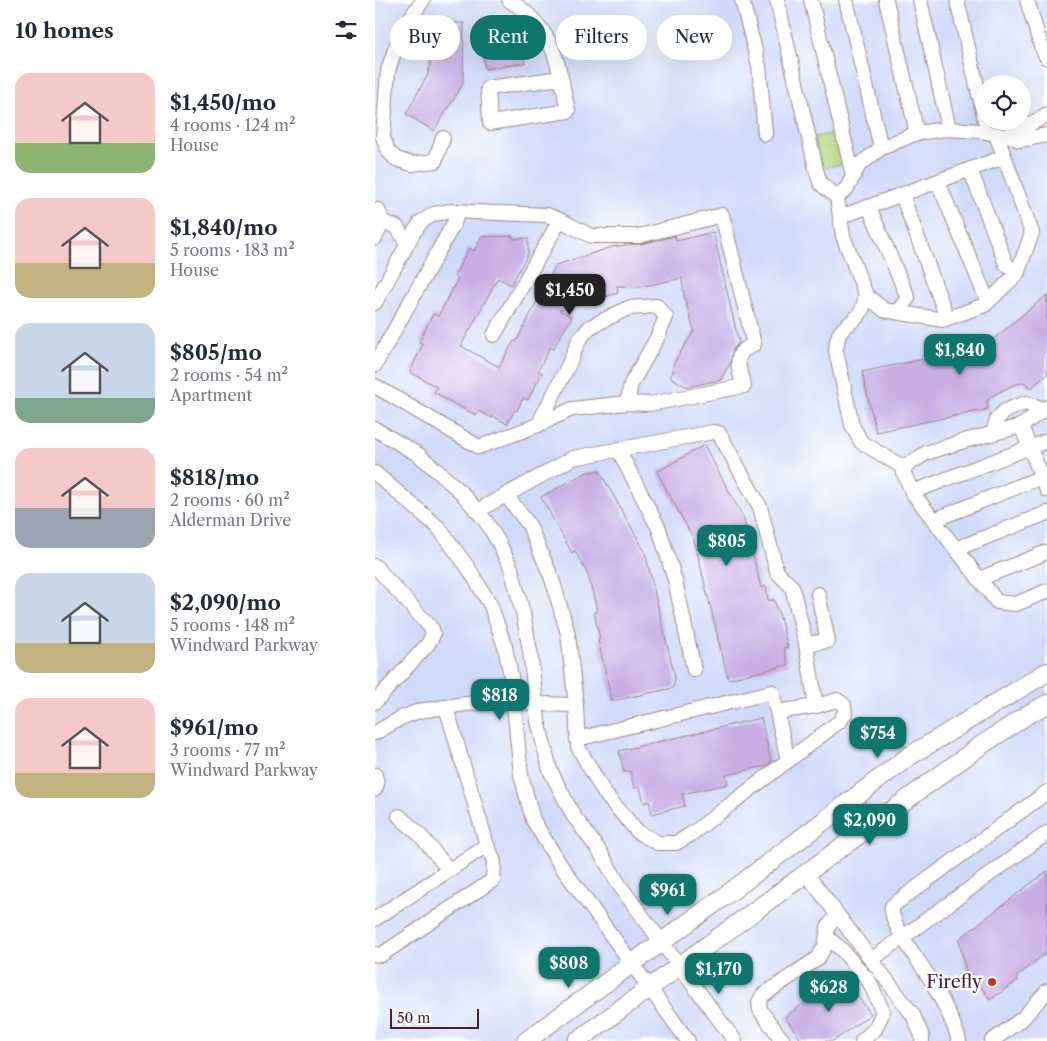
<!DOCTYPE html>
<meta charset="utf-8">
<style>
body{margin:0;font-family:"Libre Caslon Text",serif;background:#f6f6f7;color:#1f2937;height:100vh;display:flex;flex-direction:column;font-size:19px;white-space:nowrap}
*{box-sizing:border-box;margin:0}
p{font-size:16px;color:#747a83}
.icon{flex:none;width:28px;height:28px;fill:none;stroke:currentColor;stroke-width:2;stroke-linecap:round;stroke-linejoin:round}
.map{position:relative;flex:1;overflow:hidden}
.side{display:flex;flex-direction:column;background:#fff;width:375px}
.side>*{flex:none}
.banner{position:absolute;left:15px;top:15px;width:475px;height:45px;display:flex;gap:10px}
.fabs{position:absolute;left:601px;top:75px;display:grid;gap:10px}
.fabs a{display:grid;place-items:center;width:55px;height:55px;border-radius:50%;background:#fff;box-shadow:0 5px 20px #0002;font-size:25px}
.scale{position:absolute;left:15px;bottom:12px;width:89px;box-sizing:border-box;padding-left:5px;border:2px solid #4a1f2b;border-top:0;font-size:14px;line-height:18px;white-space:nowrap;color:#4a1f2b;-webkit-text-stroke:4px #fff;paint-order:stroke}
.price{position:absolute;translate:-50% -42px;padding:0 11px;border-radius:10px;background:#0f766e;color:#fff;font-size:16px;line-height:32px;filter:drop-shadow(0 1px 2px #0008)}
.price::after{content:'';position:absolute;left:50%;top:30px;width:15px;height:11px;margin-left:-8px;background:inherit;clip-path:polygon(0 0,100% 0,50% 100%)}
.price.on{background:#222;color:#fff}
ul{padding:0;list-style:none}
li{display:flex;align-items:center;gap:15px;height:125px;padding:0 15px}
li span{display:grid;place-items:center;flex:none;width:140px;height:100px;border-radius:15px;color:#555}
li>.icon{margin-inline-start:auto}
span .icon{width:60px;height:60px;fill:#fffc;stroke-width:1}
li b{font-size:21px}
h2{display:flex;justify-content:space-between;align-items:center;height:60px;padding:0 15px;font-size:21px}
.pill{padding:0 18px;border-radius:22px;background:#fff;box-shadow:0 5px 20px #0002;font-size:18px;line-height:45px}
.pill.on{background:#0f766e;color:#fff}
main{display:flex;flex:1;min-height:0}
.map>svg:first-child{display:block}
</style>
<main>
<section class="side">
<h2>10 homes<svg class="icon" aria-label="filters" viewBox="0 0 24 24"><path d="M4 7h16M4 17h16"/><circle cx="9" cy="7" r="2"/><circle cx="15" cy="17" r="2"/></svg></h2>
<ul>
<li><span style="background:linear-gradient(#f6c9c9 70%,#8fb573 0)"><svg class="icon" aria-label="home" viewBox="0 0 24 24"><path d="M3 11l9-7 9 7M6 9v11h12V9"/></svg></span><div><b>$1,450/mo</b><p>4 rooms · 124 m²</p><p>House</p></div></li>
<li><span style="background:linear-gradient(#f6c9c9 65%,#c2b280 0)"><svg class="icon" aria-label="home" viewBox="0 0 24 24"><path d="M3 11l9-7 9 7M6 9v11h12V9"/></svg></span><div><b>$1,840/mo</b><p>5 rooms · 183 m²</p><p>House</p></div></li>
<li><span style="background:linear-gradient(#c9d6e8 75%,#7fa58c 0)"><svg class="icon" aria-label="home" viewBox="0 0 24 24"><path d="M3 11l9-7 9 7M6 9v11h12V9"/></svg></span><div><b>$805/mo</b><p>2 rooms · 54 m²</p><p>Apartment</p></div></li>
<li><span style="background:linear-gradient(#f6c9c9 60%,#9aa5b1 0)"><svg class="icon" aria-label="home" viewBox="0 0 24 24"><path d="M3 11l9-7 9 7M6 9v11h12V9"/></svg></span><div><b>$818/mo</b><p>2 rooms · 60 m²</p><p>Alderman Drive</p></div></li>
<li><span style="background:linear-gradient(#c9d6e8 70%,#c2b280 0)"><svg class="icon" aria-label="home" viewBox="0 0 24 24"><path d="M3 11l9-7 9 7M6 9v11h12V9"/></svg></span><div><b>$2,090/mo</b><p>5 rooms · 148 m²</p><p>Windward Parkway</p></div></li>
<li><span style="background:linear-gradient(#f6c9c9 75%,#c2b280 0)"><svg class="icon" aria-label="home" viewBox="0 0 24 24"><path d="M3 11l9-7 9 7M6 9v11h12V9"/></svg></span><div><b>$961/mo</b><p>3 rooms · 77 m²</p><p>Windward Parkway</p></div></li>
</ul>
</section>
<div class="map">
<svg width="672" height="1041" viewBox="0 0 672 1041">
<rect width="100%" height="100%" fill="#fff"/>
<filter id="ink" filterUnits="userSpaceOnUse"><feTurbulence type="fractalNoise" baseFrequency=".02" numOctaves="2"/><feDisplacementMap in="SourceGraphic" scale="10" xChannelSelector="R" yChannelSelector="G"/><feConvolveMatrix kernelMatrix="1 2 1 2 8 2 1 2 1" color-interpolation-filters="sRGB"/></filter>
<filter id="wash" filterUnits="userSpaceOnUse"><feTurbulence type="fractalNoise" baseFrequency=".0096" numOctaves="4" result="noise"/><feDisplacementMap in="SourceGraphic" scale="20" xChannelSelector="R" yChannelSelector="G"/><feGaussianBlur stdDeviation="1.12" result="paint"/><feColorMatrix in="noise" values="0 0 0 0 0 0 0 0 0 0 0 0 0 0 0 0 0 1.4 0 .05"/><feComposite in="paint" operator="in"/></filter>
<g filter="url(#wash)">
<rect width="100%" height="100%" fill="#f6eedd"/>
<!-- built -->
<path fill="#d0daf9" fill-rule="evenodd" d="M0,0H672V1041H0ZM610,84H648V121H610Z"/>
<!-- green -->
<path fill="#b1d983" stroke="#7e7c57" d="M459,133L467,164L446,169L439,137Z"/>
<g id="blocks">
<!-- building -->
<g fill="#c8aee5">
<path d="M55,22L89,23L88,84L59,131L31,114L52,76L55,66Z"/>
<path d="M143,22L150,63L110,69L104,29Z"/>
<path d="M338,232L364,343L358,349L355,364L345,380L312,387L295,377L299,370L297,369L299,365L298,364L319,331L309,296L307,278L266,287L242,286L243,293L184,310L197,317L178,349L175,347L163,371L167,373L153,400L148,398L142,411L140,410L132,424L118,416L117,418L104,411L101,415L83,406L59,392L62,387L35,372L48,344L44,342L58,314L63,316L70,303L83,278L79,276L94,248L99,251L106,237L138,236V239L153,238V254L136,285L123,278L86,346L124,367L139,341L141,342L181,265L237,247L250,245L266,244L300,236L301,241Z"/>
<path d="M672,295V375L655,389L650,382L638,385L617,396L612,401L613,409L501,432L487,372L610,346Z"/>
<path d="M329,445L369,519L386,588L391,586L393,600H399L405,617L413,647L409,648L413,665L353,679L319,540L282,472Z"/>
<path d="M224,470L270,552L300,678L298,688L237,701L223,640L225,639L219,612L222,611L213,575L200,551L197,553L166,497L210,473Z"/>
<path d="M386,718L396,763L391,766L351,775L353,784L307,794L310,806L277,814L274,801L269,803L265,787L259,788L255,771L249,772L244,751Z"/>
<path d="M672,871V952L641,977L643,980L615,1000L598,974L592,976L584,939Z"/>
<path d="M467,975L496,1014L458,1041H427L410,1017Z"/>
</g>
</g>
</g>
<g filter="url(#ink)">
<use href="#blocks" fill-opacity="0" stroke="#a08684" stroke-width="1"/>
<g fill="none" stroke-linecap="round" stroke-linejoin="round">
<!-- minor casing -->
<g stroke="#a08684" stroke-width="16">
<g id="minor">
<path d="M48,0L36,17L20,49L13,71L8,137L13,151L21,159L37,164L60,161L68,138"/>
<path d="M134,0C180,29 183,63 193,111L115,123L113,88L186,78"/>
<path d="M367,0L384,66L390,134"/>
<path d="M402,0L442,173L445,183L462,197L472,188L484,165L506,148L542,133L571,129L607,131L628,136L634,135"/>
<path d="M436,0L478,176"/>
<path d="M471,0L506,148"/>
<path d="M511,0L542,133"/>
<path d="M545,0L574,129"/>
<path d="M582,0L610,120"/>
<path d="M652,0L666,46L672,58"/>
<path d="M672,114C661,123 646,126 634,135L644,140L672,135"/>
<path d="M595,169L631,264L642,273"/>
<path d="M563,182L613,302"/>
<path d="M527,195L572,318"/>
<path d="M462,197L468,236L491,295L509,310L568,320L610,305L642,274L657,233L621,134"/>
<path d="M494,207L533,298L522,312"/>
<path d="M0,210H3L8,222"/>
<path d="M465,217L629,157"/>
<path d="M0,238L8,222L22,227L32,244"/>
<path d="M491,295C490,301 488,310 484,315C471,329 462,326 461,351L477,425L486,442L526,466H531L551,453L589,441L646,426L672,407"/>
<path d="M0,303L39,232L46,222L59,214L76,211L172,215L185,220L119,335"/>
<path d="M0,365L79,223L83,211"/>
<path d="M0,386L104,447L163,425L197,409L252,403L275,404L369,386C366,377 360,362 366,353C368,350 375,347 379,344L347,215L264,236H216L185,220"/>
<path d="M163,425L194,364L204,340L215,327L253,308L282,306L291,317L282,338L256,384L252,403"/>
<path d="M646,426L672,490"/>
<path d="M0,429L44,455L86,492L110,520L124,543L136,568L148,613L155,651L163,721L175,770L198,815L225,852L245,886L360,1041"/>
<path d="M618,433L622,419L630,411L650,403L669,409"/>
<path d="M243,449L284,529L300,580L319,670"/>
<path d="M526,466L537,492L622,602L641,604L672,591"/>
<path d="M0,473L63,527L94,569L116,606L130,647L136,676L146,775L158,820L184,863L313,1041"/>
<path d="M537,492L672,441"/>
<path d="M102,511L198,458L338,432L344,433L385,507L402,572L417,587L431,644L441,706L462,700L469,705L470,713L465,721L315,835L301,843H283L263,832L230,794L203,747L201,705L193,634L177,579L154,525L131,495"/>
<path d="M559,520L672,475"/>
<path d="M581,549L672,513"/>
<path d="M0,566L57,629L58,635L53,644L0,702"/>
<path d="M604,579L672,552"/>
<path d="M431,644L453,641L443,594"/>
<path d="M402,712L413,761"/>
<path d="M0,733L26,718L44,711L91,704L138,700L161,704L201,705"/>
<path d="M202,739L397,692L402,712L441,706"/>
<path d="M0,775L2,784L0,789"/>
<path d="M24,816L45,835L74,870"/>
<path d="M431,873L538,1015L547,1036V1041"/>
<path d="M0,919L112,845"/>
<path d="M452,937L467,950L494,981L508,1012L500,1029L487,1041"/>
<path d="M0,954L6,955L118,880L119,861L112,845L71,707"/>
<path d="M496,960L672,833"/>
<path d="M408,1041L385,1010L384,1002L388,995L443,958L450,946L453,927L462,915"/>
<path d="M584,1041C580,1024 567,1000 558,984C549,966 513,924 517,906L672,792"/>
<path d="M617,1041L648,1018L672,991"/>
</g>
</g>
<!-- major casing -->
<g stroke="#a08684" stroke-width="20">
<g id="major">
<path d="M151,1041L362,887L533,757L672,672"/>
<path d="M202,1041L605,746L652,715L672,704"/>
</g>
</g>
<!-- minor -->
<use href="#minor" stroke="#fff" stroke-width="14"/>
<!-- major -->
<use href="#major" stroke="#fff" stroke-width="18"/>
</g>
</g>
<!-- markers -->
<circle fill="#c8321e" stroke="#fff" stroke-width="2" cx="617" cy="982" r="5"/>
<g text-anchor="middle" dominant-baseline="central" stroke-width="5" stroke-linejoin="round" paint-order="stroke">
<!-- poi labels -->
<g font-size="18" fill="#4a1f2b" stroke="#fff" text-anchor="end">
<text x="607" y="982">Firefly</text>
</g>
</g>
</svg>
<div class="fabs">
<a><svg class="icon" aria-label="locate" viewBox="0 0 24 24"><circle cx="12" cy="12" r="6"/><path d="M12 2v4M12 18v4M2 12h4M18 12h4"/></svg></a>
</div>
<div class="scale">50 m</div>
<b class="price on" style="left:195px;top:316px">$1,450</b>
<b class="price" style="left:585px;top:376px">$1,840</b>
<b class="price" style="left:352px;top:567px">$805</b>
<b class="price" style="left:125px;top:721px">$818</b>
<b class="price" style="left:503px;top:759px">$754</b>
<b class="price" style="left:495px;top:846px">$2,090</b>
<b class="price" style="left:293px;top:916px">$961</b>
<b class="price" style="left:194px;top:989px">$808</b>
<b class="price" style="left:344px;top:995px">$1,170</b>
<b class="price" style="left:454px;top:1013px">$628</b>
<div class="banner">
<a class="pill">Buy</a>
<a class="pill on">Rent</a>
<a class="pill">Filters</a>
<a class="pill">New</a>
</div>
</div>
</main>
